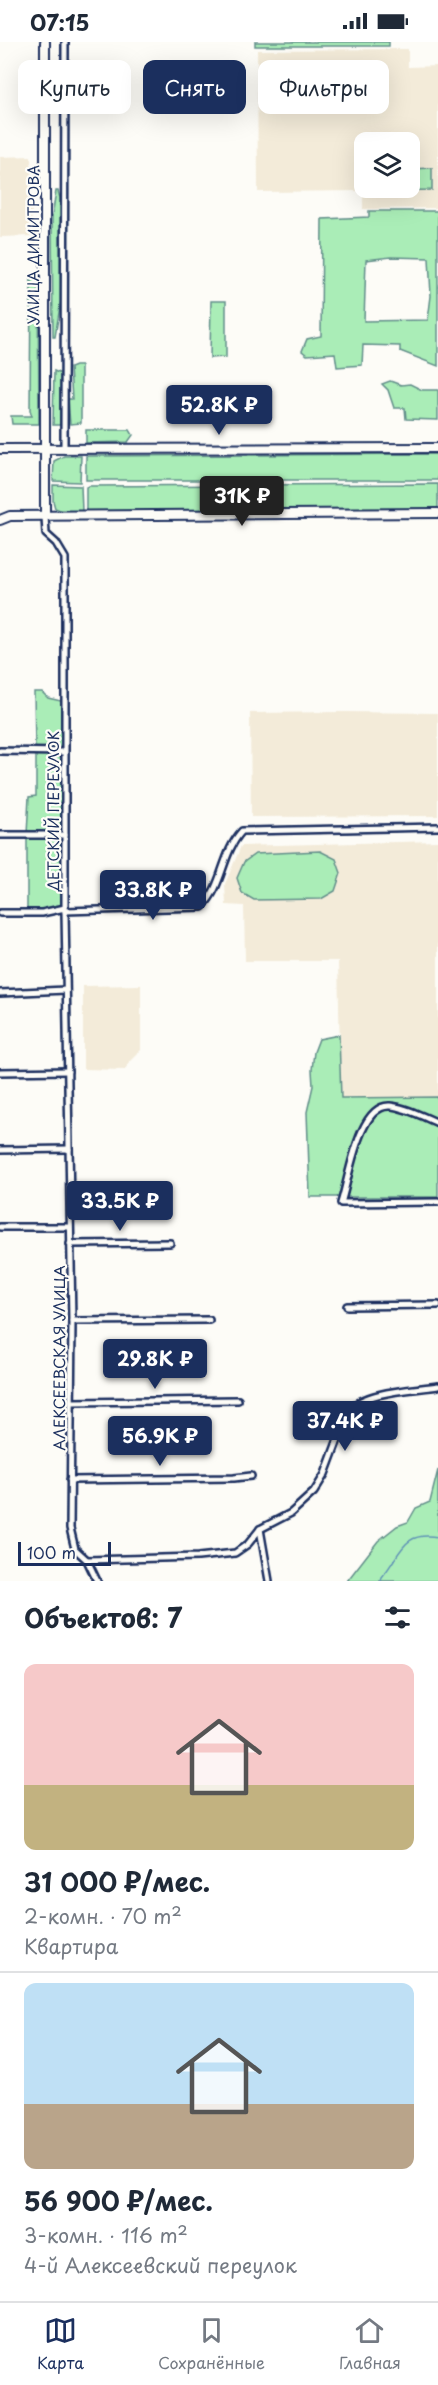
<!DOCTYPE html>
<html lang="ru">
<meta charset="utf-8">
<style>
body{margin:0;font-family:"Playpen Sans",sans-serif;background:#f6f6f7;color:#1f2937;height:100vh;display:flex;flex-direction:column;font-size:22px;white-space:nowrap}
*{box-sizing:border-box;margin:0}
p{font-size:20px;color:#747a83}
.icon{flex:none;width:33px;height:33px;fill:none;stroke:currentColor;stroke-width:2;stroke-linecap:round;stroke-linejoin:round}
.map{position:relative;height:1539px;overflow:hidden}
.sheet{display:flex;flex-direction:column;background:#fff;flex:1}
.sheet>*{flex:none}
.banner{position:absolute;left:18px;top:18px;width:402px;height:54px;display:flex;gap:12px}
.fabs{position:absolute;left:354px;top:90px;display:grid;gap:12px}
.fabs a{display:grid;place-items:center;width:66px;height:66px;border-radius:12px;background:#fff;box-shadow:0 6px 24px #0002;font-size:30px}
.scale{position:absolute;left:18px;bottom:15px;width:93px;box-sizing:border-box;padding-left:6px;border:3px solid #1b2f5e;border-top:0;font-size:16px;line-height:21px;white-space:nowrap;color:#1b2f5e;-webkit-text-stroke:4px #fdfcf7;paint-order:stroke}
.price{position:absolute;translate:-50% -51px;padding:0 14px;border-radius:6px;background:#1b2f5e;color:#fff;font-size:20px;line-height:39px;filter:drop-shadow(0 2px 3px #0008)}
.price::after{content:'';position:absolute;left:50%;top:36px;width:18px;height:14px;margin-left:-9px;background:inherit;clip-path:polygon(0 0,100% 0,50% 100%)}
.price.active{background:#222;color:#fff}
ul{padding:0;list-style:none}
li{display:grid;align-content:center;gap:12px;height:318px;padding:0 24px}
li+li{border-top:2px solid #e0e1e3}
li span{display:grid;place-items:center;height:186px;border-radius:12px;color:#555}
li>.icon{margin-inline-start:auto}
span .icon{width:108px;height:108px;fill:#fffc;stroke-width:1}
li b{font-size:26px}
h2{display:flex;justify-content:space-between;align-items:center;height:72px;padding:0 24px;font-size:26px}
.chip{padding:0 21px;border-radius:12px;background:#fff;box-shadow:0 6px 24px #0002;font-size:21px;line-height:54px}
.chip.active{background:#1b2f5e;color:#fff}
.status{display:flex;justify-content:space-between;align-items:center;height:42px;padding:0 30px;background:#fff;direction:ltr}
.status svg{height:16px;fill:currentColor}
.tabs{display:flex;justify-content:space-around;align-items:center;height:84px;border-top:2px solid #e0e1e3;background:#fff;font-size:16px;color:#747a83}
.tabs a{display:grid;justify-items:center;gap:3px}
.tabs .active{color:#1b2f5e}
.map>svg:first-child{display:block}
</style>
<div class="status"><b>07:15</b><svg viewBox="0 0 49 12"><path d="M0 12V9h3v3zM5 12V6h3v6zM10 12V3h3v9zM15 12V0h3v12zM26 1h20v11H26zM47 4h2v5h-2z"/></svg></div>
<div class="map">
<svg width="438" height="1539" viewBox="0 0 438 1539">
<rect width="100%" height="100%" fill="#fdfcf7"/>
<filter id="ink" filterUnits="userSpaceOnUse"><feTurbulence type="fractalNoise" baseFrequency=".0167" numOctaves="2"/><feDisplacementMap in="SourceGraphic" scale="12" xChannelSelector="R" yChannelSelector="G"/><feConvolveMatrix kernelMatrix="1 2 1 2 8 2 1 2 1" color-interpolation-filters="sRGB"/></filter>
<g filter="url(#ink)">
<!-- built -->
<g fill="#f3ebd9" fill-rule="evenodd">
<path d="M408,7V25L438,24V166L363,167V149L258,150L257,8ZM364,100H410V146H364Z"/>
<path d="M31,114L32,194L0,195V115Z"/>
<path d="M341,670L438,671V774L251,775L250,671Z"/>
<path d="M438,799V1055L341,1056L338,919H245L244,864L226,863L225,842L241,804Z"/>
<path d="M141,943V1008L129,1020L125,1028L83,1027V944Z"/>
</g>
<!-- green -->
<g fill="#aaedb7" stroke="#628e8a" stroke-width="1.5" fill-rule="evenodd">
<rect x="255" y="0" width="134" height="4"/>
<path d="M432,126V148L378,149V146H410V127Z"/>
<path d="M56,149H58L60,156L61,258L55,295H53L52,175Z"/>
<path d="M369,169H438V324L400,309V304L363,303L362,323L337,325L335,311L307,313L302,309L307,297L321,294L322,177L369,175ZM391,215L429,216L431,254L428,278L364,279L366,218Z"/>
<path d="M31,234H37L38,241L39,382H12L11,374H32L30,368Z"/>
<path d="M211,259H226V315L210,316Z"/>
<path d="M75,324H81V381L70,382L68,357H72L70,326Z"/>
<path d="M54,329L61,332L60,383H53Z"/>
<path d="M390,339L401,343L410,342L422,348H438V378L406,377L405,366H394L388,348L382,342Z"/>
<path d="M86,388H130L133,393L128,400L86,401Z"/>
<path d="M438,412V438H86V414Z"/>
<path d="M81,414L80,440L53,439L54,419L64,414Z"/>
<path d="M438,442V468L86,469V445L89,444Z"/>
<path d="M53,443L81,444L82,469L65,470L55,466L53,459Z"/>
<path d="M34,650H42L48,656L61,659V703L59,707L35,706Z"/>
<path d="M36,711L58,712L62,715L61,788L59,791L27,792L29,755L36,754Z"/>
<path d="M27,795H61V865L55,867L27,869Z"/>
<path d="M320,809L336,817L341,831L335,849L321,857L254,858L242,851L237,836L244,820L255,812Z"/>
<path d="M339,993L341,1056L438,1055V1155H310L307,1070L313,1044L312,1028L314,1010L319,997Z"/>
<path d="M438,1428V1539H347L378,1499L397,1484L408,1480L416,1466L430,1460Z"/>
</g>
<g fill="none" stroke-linecap="round" stroke-linejoin="round">
<!-- stream -->
<path stroke="#6194b6" stroke-width="1.5" d="M381,1539L382,1535C402,1511 402,1489 438,1495"/>
<!-- street casing -->
<g stroke="#1b2f5e" stroke-width="10">
<g id="street">
<path d="M64,407L65,0"/>
<path d="M45,474L46,492L56,501L65,516V869L202,865C224,843 221,812 242,789L438,785"/>
<path d="M0,709L64,710"/>
<path d="M0,793H65"/>
<path d="M65,869L72,1279L70,1486L75,1507L87,1518L97,1539"/>
<path d="M0,871H42L65,866"/>
<path d="M0,951L66,948"/>
<path d="M0,1030L68,1029"/>
<path d="M438,1081C424,1075 405,1065 390,1064C358,1062 349,1138 341,1161L438,1160"/>
<path d="M0,1108L69,1107"/>
<path d="M0,1185H69"/>
<path d="M70,1202L170,1201"/>
<path d="M347,1264L438,1263"/>
<path d="M72,1279L209,1278"/>
<path d="M72,1360L238,1358"/>
<path d="M70,1438L234,1436L251,1434"/>
<path d="M260,1487L269,1539"/>
<path d="M87,1518L198,1515L235,1511L248,1502L260,1487L291,1471L314,1450L325,1432L349,1368C364,1349 413,1348 438,1344"/>
</g>
</g>
<!-- secondary casing -->
<g stroke="#1b2f5e" stroke-width="12">
<g id="secondary">
<path d="M45,0V474"/>
<path d="M0,407L438,406"/>
<path d="M0,478L10,474L438,471"/>
</g>
</g>
<!-- street -->
<use href="#street" stroke="#fdfcf7" stroke-width="5"/>
<!-- secondary -->
<use href="#secondary" stroke="#fdfcf7" stroke-width="8"/>
</g>
</g>
<g text-anchor="middle" dominant-baseline="central" stroke-width="4.5" stroke-linejoin="round" paint-order="stroke">
<!-- street labels -->
<g font-size="15" fill="#1b2f5e" stroke="#fdfcf7">
<text transform="translate(32 203) rotate(-90)">УЛИЦА ДИМИТРОВА</text>
<text transform="translate(52 769) rotate(-90)">ДЕТСКИЙ ПЕРЕУЛОК</text>
<text transform="translate(58 1316) rotate(-90)">АЛЕКСЕЕВСКАЯ УЛИЦА</text>
</g>
</g>
</svg>
<div class="fabs">
<a><svg class="icon" aria-label="layers" viewBox="0 0 24 24"><path d="M12 4l9 5-9 5-9-5zM3 14l9 5 9-5"/></svg></a>
</div>
<div class="scale">100 m</div>
<b class="price" style="left:219px;top:394px">52.8K ₽</b>
<b class="price active" style="left:242px;top:485px">31K ₽</b>
<b class="price" style="left:153px;top:879px">33.8K ₽</b>
<b class="price" style="left:120px;top:1190px">33.5K ₽</b>
<b class="price" style="left:155px;top:1348px">29.8K ₽</b>
<b class="price" style="left:345px;top:1410px">37.4K ₽</b>
<b class="price" style="left:160px;top:1425px">56.9K ₽</b>
<div class="banner">
<a class="chip">Купить</a>
<a class="chip active">Снять</a>
<a class="chip">Фильтры</a>
</div>
</div>
<section class="sheet">
<h2>Объектов: 7<svg class="icon" aria-label="filters" viewBox="0 0 24 24"><path d="M4 7h16M4 17h16"/><circle cx="9" cy="7" r="2"/><circle cx="15" cy="17" r="2"/></svg></h2>
<ul>
<li><span style="background:linear-gradient(#f6c9c9 65%,#c2b280 0)"><svg class="icon" aria-label="home" viewBox="0 0 24 24"><path d="M3 11l9-7 9 7M6 9v11h12V9"/></svg></span><div><b>31 000 ₽/мес.</b><p>2-комн. · 70 m²</p><p>Квартира</p></div></li>
<li><span style="background:linear-gradient(#bfe0f5 65%,#b9a48a 0)"><svg class="icon" aria-label="home" viewBox="0 0 24 24"><path d="M3 11l9-7 9 7M6 9v11h12V9"/></svg></span><div><b>56 900 ₽/мес.</b><p>3-комн. · 116 m²</p><p>4-й Алексеевский переулок</p></div></li>
</ul>
</section>
<nav class="tabs">
<a class="active"><svg class="icon" aria-label="map" viewBox="0 0 24 24"><path d="M3 6l6-2 6 2 6-2v14l-6 2-6-2-6 2zM9 4v14M15 6v14"/></svg>Карта</a>
<a><svg class="icon" aria-label="saved" viewBox="0 0 24 24"><path d="M7 4h10v16l-5-4-5 4z"/></svg>Сохранённые</a>
<a><svg class="icon" aria-label="home" viewBox="0 0 24 24"><path d="M3 11l9-7 9 7M6 9v11h12V9"/></svg>Главная</a>
</nav>
